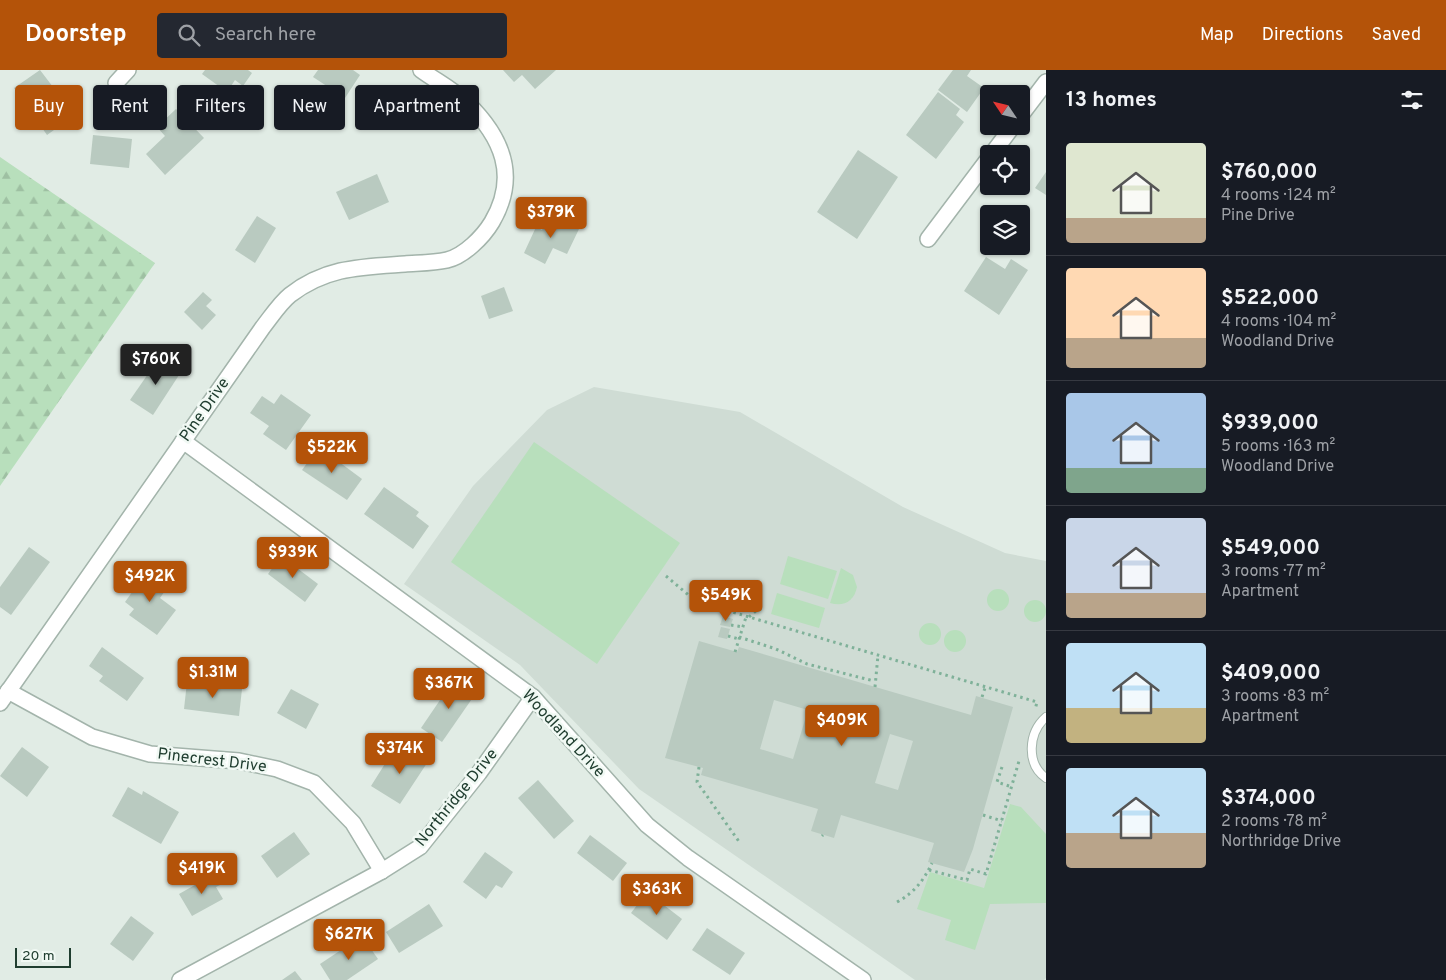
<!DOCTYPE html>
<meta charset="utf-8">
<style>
body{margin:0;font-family:Overpass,sans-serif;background:#242831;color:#f1f3f6;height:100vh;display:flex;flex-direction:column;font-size:19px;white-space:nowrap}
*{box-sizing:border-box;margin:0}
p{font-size:16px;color:#9ea1a6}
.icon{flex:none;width:28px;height:28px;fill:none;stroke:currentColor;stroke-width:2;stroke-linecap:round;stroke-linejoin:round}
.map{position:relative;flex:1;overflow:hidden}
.side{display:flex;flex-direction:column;background:#171b24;width:400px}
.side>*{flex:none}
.guide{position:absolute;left:15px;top:15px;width:475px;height:45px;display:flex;gap:10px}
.needle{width:32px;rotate:305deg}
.controls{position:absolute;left:980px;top:15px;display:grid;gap:10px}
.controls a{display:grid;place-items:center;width:50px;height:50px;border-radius:5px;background:#171b24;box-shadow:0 1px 4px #0004;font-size:25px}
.scale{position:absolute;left:15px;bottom:12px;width:56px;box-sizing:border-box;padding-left:5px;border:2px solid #203e30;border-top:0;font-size:14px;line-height:18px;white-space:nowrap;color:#203e30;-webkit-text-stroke:4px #f1f9f4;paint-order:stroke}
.price{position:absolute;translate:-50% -42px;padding:0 11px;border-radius:5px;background:#b45309;color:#fff;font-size:16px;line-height:32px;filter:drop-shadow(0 1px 2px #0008)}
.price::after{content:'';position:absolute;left:50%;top:30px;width:15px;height:11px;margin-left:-8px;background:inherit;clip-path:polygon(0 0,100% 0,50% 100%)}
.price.on{background:#222;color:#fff}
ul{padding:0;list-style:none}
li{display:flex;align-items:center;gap:15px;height:125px;padding:0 20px}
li+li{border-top:1px solid #363941}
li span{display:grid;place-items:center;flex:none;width:140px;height:100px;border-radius:5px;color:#555}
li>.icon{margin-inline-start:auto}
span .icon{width:60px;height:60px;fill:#fffc;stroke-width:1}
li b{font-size:21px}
h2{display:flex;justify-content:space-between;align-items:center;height:60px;padding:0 20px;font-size:21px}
.tag{padding:0 18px;border-radius:5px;background:#171b24;box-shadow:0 1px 4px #0004;font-size:18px;line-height:45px}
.tag.on{background:#b45309;color:#fff}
header{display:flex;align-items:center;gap:30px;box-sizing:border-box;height:70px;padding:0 25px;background:#b45309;color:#fff}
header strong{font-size:24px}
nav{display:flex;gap:28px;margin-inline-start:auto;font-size:18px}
.search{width:350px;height:45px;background:#242831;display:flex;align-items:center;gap:12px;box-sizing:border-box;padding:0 18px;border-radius:5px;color:#9ea1a6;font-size:19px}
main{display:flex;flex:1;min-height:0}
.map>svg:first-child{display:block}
</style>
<header>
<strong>Doorstep</strong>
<div class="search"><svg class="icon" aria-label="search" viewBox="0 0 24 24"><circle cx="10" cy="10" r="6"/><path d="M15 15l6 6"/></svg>Search here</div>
<nav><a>Map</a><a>Directions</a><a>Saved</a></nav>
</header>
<main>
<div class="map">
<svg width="1046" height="910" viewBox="0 0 1046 910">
<defs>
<pattern id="forest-firs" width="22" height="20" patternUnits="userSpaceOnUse" patternTransform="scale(1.25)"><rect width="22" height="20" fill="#b8dfbc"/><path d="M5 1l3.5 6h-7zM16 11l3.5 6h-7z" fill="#9ec0a2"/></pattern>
</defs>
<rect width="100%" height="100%" fill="#e1ece5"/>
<!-- built -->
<path fill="#cfdcd4" d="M594,317L740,342L903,437L1005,483L1046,491V908L1044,910H915L639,719L520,595L404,514L473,416L547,340Z"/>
<!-- green -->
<g fill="#b8dfbc">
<path d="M534,372L680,473L597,594L451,492Z"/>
<path d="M788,486L837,501L828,529L780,514Z"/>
<path d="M841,498L853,505L857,517C854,532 843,537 830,533Z"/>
<circle cx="998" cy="530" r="11"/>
<path d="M777,523L825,538L819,558L771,544Z"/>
<circle cx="1035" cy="541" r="11"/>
<circle cx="930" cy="564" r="11"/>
<circle cx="955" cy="571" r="11"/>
<path d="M1010,734L1021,737L1046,764V833L990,834L975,880L945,870L951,850L917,839L930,802L984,818Z"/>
</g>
<!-- forest -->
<path fill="url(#forest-firs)" d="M0,87L155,193L0,416Z"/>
<!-- building -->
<g fill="#b9cac0" fill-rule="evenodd">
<path d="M40,0L66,34L60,38L68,50L47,65L14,18Z"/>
<path d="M205,0H248L252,3L243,16L235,10L227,22L202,4Z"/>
<path d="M318,0H353L360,5L345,28L313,7Z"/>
<path d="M503,0H556L535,19L522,5L514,12Z"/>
<path d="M953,0H971L967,6L984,18L967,42L938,20Z"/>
<path d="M938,22L960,39L956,45L964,52L936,89L906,65Z"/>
<path d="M176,39L204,68L165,105L146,84L165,66L157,57Z"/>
<path d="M93,65L132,69L129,98L90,94Z"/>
<path d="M858,80L898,107L857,169L817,142Z"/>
<path d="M1046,102V125L1035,118Z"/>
<path d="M377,104L389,132L349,150L336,122Z"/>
<path d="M550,145L579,159L567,184L553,178L545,194L524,183L536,157L542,160Z"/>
<path d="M257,146L276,158L255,193L235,180Z"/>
<path d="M986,187L1005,199L1011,189L1028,200L999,245L964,221Z"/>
<path d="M504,217L513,241L489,249L481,226Z"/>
<path d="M203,222L212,230L206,236L216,245L202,260L184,242Z"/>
<path d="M159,288L181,302L153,345L130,330Z"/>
<path d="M281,324L311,345L286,380L263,364L269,356L250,343L262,326L274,334Z"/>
<path d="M319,377L362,409L347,430L302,400Z"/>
<path d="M384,417L419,442L416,446L429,456L413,479L364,444Z"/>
<path d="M29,477L50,492L11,545L0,537V517Z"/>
<path d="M281,486L318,514L305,532L268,504Z"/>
<path d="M148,500L169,515L160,528L176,540L157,565L129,545L134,539L125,532Z"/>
<path d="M723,546L733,549L730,557L720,555Z"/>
<path d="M721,557L730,559L727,569L718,567Z"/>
<path d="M699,571L737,582L739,577L971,645L976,626L1013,637L973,779L964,802L928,792L934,773L841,745L834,768L811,761L818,739L701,705L703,698L665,688ZM774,630L808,640L793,689L760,679ZM890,664L913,671L898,720L875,713Z"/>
<path d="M102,577L144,608L127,631L99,611L103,606L89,596Z"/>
<path d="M455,608L476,623L442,672L421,658Z"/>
<path d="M187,612L242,619L239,646L184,639Z"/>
<path d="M291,619L319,634L306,659L277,643Z"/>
<path d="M22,677L49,697L27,727L0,706Z"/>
<path d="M408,677L429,690L400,734L371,716L388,689L397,694Z"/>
<path d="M538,710L574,751L554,769L518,728Z"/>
<path d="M128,717L142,725L143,721L179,742L161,774L112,746Z"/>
<path d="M294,762L310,784L277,808L261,786Z"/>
<path d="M590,765L627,793L613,811L577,783Z"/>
<path d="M485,782L513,802L502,818L496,815L486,829L463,812Z"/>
<path d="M216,803L222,814L216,817L223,829L192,846L179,824Z"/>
<path d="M647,822L682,849L667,870L631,843Z"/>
<path d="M429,834L443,856L399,883L386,862Z"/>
<path d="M131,846L154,863L133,891L110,874Z"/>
<path d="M707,858L745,883L730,905L692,880Z"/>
<path d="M362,866L378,889L347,910H330L320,894Z"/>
<path d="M295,901L302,910H282Z"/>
</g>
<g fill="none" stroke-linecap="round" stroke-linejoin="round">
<!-- lane casing -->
<g stroke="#a3b4ab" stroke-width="10">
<path id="lane" d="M1046,647C1028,663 1026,694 1046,708"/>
</g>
<!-- street casing -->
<g stroke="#a3b4ab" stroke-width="18">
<g id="street">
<path d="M116,13L128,0"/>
<path d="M1021,45L1046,12"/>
<path d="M992,84L1013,56"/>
<path d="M928,169L989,88"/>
<path d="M183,371L533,627L647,755L688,788L863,910"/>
<path d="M8,621L92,667L150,684L239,691L277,699L314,713L353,753L382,801"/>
<path d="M0,633L263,257C271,247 280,233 290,225C326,197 361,197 405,194C418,193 434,193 447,190C464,186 483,167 492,152C519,106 502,67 467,33C454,20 436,11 421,0"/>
<path d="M180,910L382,801L420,777L479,703L533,627"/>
</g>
</g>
<!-- path -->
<g stroke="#7fb199" stroke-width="3" stroke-dasharray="2.5 4" stroke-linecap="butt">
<path d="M666,506L692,528L705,534L1037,632L1035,640"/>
<path d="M749,547L758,539H763"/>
<path d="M731,555L743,557"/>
<path d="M728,566L739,569"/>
<path d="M739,567L776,579L807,594L874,611"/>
<path d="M735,582L746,547"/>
<path d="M875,617L878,585"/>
<path d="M982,627L985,618"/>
<path d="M699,697L697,712L740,773"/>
<path d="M1002,697L997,712L1012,717"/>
<path d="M983,745L1002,751"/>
<path d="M822,766L823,765"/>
<path d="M929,800L967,810L970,799L986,804L1019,691"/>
<path d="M897,832C914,823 924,810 932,793"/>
</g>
<!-- lane -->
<use href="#lane" stroke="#fff" stroke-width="8"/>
<!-- street -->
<use href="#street" stroke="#fff" stroke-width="15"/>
</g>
<g text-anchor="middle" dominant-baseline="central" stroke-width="5" stroke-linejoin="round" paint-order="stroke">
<!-- street labels -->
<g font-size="16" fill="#203e30" stroke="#f1f9f4">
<text transform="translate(205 340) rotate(-55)">Pine Drive</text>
<text transform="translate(563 664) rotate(47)">Woodland Drive</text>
<text transform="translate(212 691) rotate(7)">Pinecrest Drive</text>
<text transform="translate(457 728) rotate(-51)">Northridge Drive</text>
</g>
</g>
</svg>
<div class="controls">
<a><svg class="needle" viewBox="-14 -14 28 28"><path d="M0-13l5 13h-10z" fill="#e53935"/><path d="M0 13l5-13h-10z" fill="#9ea1a6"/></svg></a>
<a><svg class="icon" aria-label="locate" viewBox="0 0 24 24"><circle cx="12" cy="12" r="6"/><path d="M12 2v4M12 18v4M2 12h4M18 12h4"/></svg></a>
<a><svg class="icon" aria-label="layers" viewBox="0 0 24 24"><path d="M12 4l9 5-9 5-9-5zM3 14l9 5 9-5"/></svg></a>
</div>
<div class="scale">20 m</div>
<b class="price" style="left:551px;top:169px">$379K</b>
<b class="price on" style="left:156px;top:316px">$760K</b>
<b class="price" style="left:332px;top:404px">$522K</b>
<b class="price" style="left:293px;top:509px">$939K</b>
<b class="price" style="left:150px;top:533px">$492K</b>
<b class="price" style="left:726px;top:552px">$549K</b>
<b class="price" style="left:213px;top:629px">$1.31M</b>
<b class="price" style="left:449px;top:640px">$367K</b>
<b class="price" style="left:842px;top:677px">$409K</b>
<b class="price" style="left:400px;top:705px">$374K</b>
<b class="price" style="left:202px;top:825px">$419K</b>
<b class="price" style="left:657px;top:846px">$363K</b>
<b class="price" style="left:349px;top:891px">$627K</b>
<div class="guide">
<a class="tag on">Buy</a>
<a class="tag">Rent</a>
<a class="tag">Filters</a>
<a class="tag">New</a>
<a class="tag">Apartment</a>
</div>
</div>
<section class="side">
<h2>13 homes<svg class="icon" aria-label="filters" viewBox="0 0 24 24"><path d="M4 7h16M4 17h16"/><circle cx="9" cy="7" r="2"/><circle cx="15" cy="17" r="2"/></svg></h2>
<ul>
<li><span style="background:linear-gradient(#dfe7d0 75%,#b9a48a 0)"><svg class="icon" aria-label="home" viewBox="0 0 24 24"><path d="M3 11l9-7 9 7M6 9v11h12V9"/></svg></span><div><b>$760,000</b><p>4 rooms · 124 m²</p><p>Pine Drive</p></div></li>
<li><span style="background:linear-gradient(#ffd9b3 70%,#b9a48a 0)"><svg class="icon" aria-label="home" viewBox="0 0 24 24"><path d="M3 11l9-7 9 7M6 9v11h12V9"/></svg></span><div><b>$522,000</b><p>4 rooms · 104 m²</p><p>Woodland Drive</p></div></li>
<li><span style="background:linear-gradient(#a9c7e8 75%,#7fa58c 0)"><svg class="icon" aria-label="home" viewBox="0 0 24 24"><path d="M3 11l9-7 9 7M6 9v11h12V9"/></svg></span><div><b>$939,000</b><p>5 rooms · 163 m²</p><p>Woodland Drive</p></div></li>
<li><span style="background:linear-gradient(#c9d6e8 75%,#b9a48a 0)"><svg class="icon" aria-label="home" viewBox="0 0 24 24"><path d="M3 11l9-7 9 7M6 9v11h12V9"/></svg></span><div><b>$549,000</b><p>3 rooms · 77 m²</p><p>Apartment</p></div></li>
<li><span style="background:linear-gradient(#bfe0f5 65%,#c2b280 0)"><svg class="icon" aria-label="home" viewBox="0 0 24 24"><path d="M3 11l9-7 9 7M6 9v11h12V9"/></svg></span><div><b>$409,000</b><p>3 rooms · 83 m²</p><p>Apartment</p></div></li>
<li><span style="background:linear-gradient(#bfe0f5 65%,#b9a48a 0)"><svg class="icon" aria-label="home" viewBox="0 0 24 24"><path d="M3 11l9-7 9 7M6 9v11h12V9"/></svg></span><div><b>$374,000</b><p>2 rooms · 78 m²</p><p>Northridge Drive</p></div></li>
</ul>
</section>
</main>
